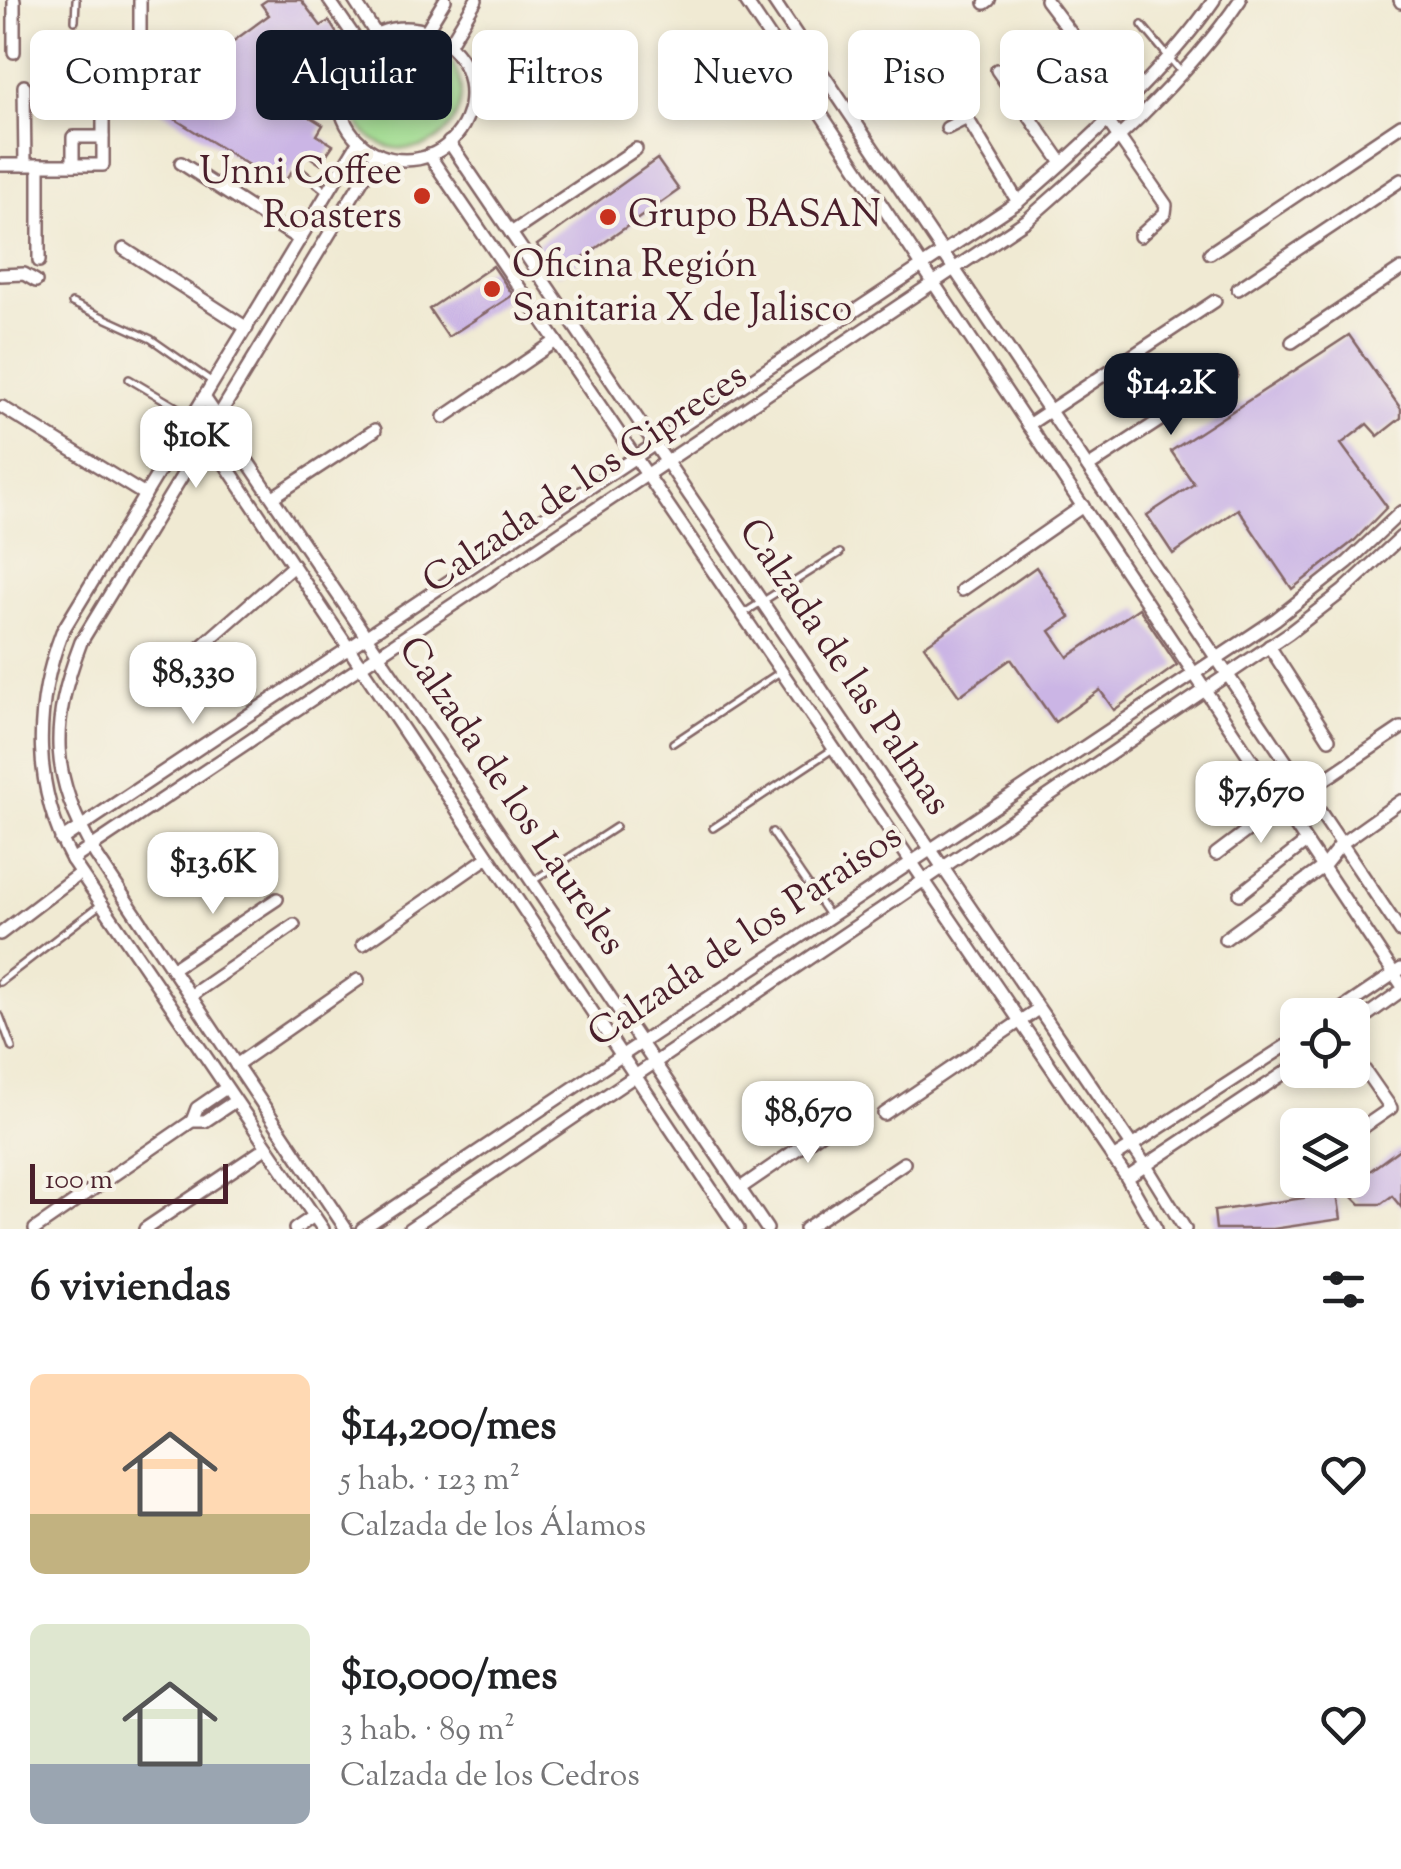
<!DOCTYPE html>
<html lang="es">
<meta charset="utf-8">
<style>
body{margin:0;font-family:"Sorts Mill Goudy",serif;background:#f6f6f6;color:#202124;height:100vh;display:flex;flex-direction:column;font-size:38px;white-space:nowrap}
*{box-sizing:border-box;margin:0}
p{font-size:32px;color:#757577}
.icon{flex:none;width:55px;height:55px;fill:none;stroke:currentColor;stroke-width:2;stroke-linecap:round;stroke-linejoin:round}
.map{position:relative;height:1229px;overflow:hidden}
.panel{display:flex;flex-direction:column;background:#fff;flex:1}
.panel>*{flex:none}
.guide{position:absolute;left:30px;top:30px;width:1342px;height:90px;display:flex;gap:20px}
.controls{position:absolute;left:1280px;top:998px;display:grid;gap:20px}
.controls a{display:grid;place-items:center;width:90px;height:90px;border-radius:15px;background:#fff;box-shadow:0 5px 15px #0003;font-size:50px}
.scale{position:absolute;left:30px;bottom:25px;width:198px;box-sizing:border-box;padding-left:10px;border:5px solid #4a1f2b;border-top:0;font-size:28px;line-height:35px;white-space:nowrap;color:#4a1f2b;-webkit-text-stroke:8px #f7f3e8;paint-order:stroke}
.price{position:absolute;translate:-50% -85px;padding:0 22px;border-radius:20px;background:#fff;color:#222;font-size:32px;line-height:65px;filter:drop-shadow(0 2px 5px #0008)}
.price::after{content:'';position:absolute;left:50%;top:60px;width:30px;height:22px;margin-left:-15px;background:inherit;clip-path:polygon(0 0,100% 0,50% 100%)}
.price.on{background:#111827;color:#fff}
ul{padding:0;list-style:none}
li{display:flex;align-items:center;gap:30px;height:250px;padding:0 30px}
li span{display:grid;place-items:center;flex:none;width:280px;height:200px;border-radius:15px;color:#555}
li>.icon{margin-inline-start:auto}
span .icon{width:120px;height:120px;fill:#fffc;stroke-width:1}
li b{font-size:42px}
h2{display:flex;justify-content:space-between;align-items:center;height:120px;padding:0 30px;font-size:42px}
.chip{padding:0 35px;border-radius:15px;background:#fff;box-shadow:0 5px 15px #0003;font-size:35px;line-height:90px}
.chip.on{background:#111827;color:#fff}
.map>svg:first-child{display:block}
</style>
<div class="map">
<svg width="1401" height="1229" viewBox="0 0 1401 1229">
<rect width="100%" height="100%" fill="#f7f3e8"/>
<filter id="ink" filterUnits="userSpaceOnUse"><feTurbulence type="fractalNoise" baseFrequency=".01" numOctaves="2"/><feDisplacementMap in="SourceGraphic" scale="20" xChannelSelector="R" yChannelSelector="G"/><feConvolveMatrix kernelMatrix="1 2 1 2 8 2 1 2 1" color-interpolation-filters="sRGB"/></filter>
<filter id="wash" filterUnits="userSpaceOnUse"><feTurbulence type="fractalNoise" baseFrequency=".0048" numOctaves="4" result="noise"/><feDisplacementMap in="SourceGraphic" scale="40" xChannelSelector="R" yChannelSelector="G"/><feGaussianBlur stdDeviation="2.25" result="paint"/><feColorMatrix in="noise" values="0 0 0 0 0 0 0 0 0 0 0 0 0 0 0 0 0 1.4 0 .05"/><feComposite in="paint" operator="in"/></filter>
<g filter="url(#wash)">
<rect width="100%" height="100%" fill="#f0ead3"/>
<!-- green -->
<circle fill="#a0dc90" stroke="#757e5e" stroke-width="2.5" cx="405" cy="93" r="56"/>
<g id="blocks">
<!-- building -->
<g fill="#cbb5e5">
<path d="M267,0H301L321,26L329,21L344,45L330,70L319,52L263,88L323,125L317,135L333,145L320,164L304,153L282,186L149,103L269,15L261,4Z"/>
<path d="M657,159L679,190L558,275L537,245Z"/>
<path d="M493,266L513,295L448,337L429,309Z"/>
<path d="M1349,335L1401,409V418L1378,436L1367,424L1341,444L1387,507L1355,540L1292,589L1238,509L1173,554L1147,515L1194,484L1171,451Z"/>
<path d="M1036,567L1070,617L1050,631L1068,657L1139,608L1177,665L1114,710L1100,690L1055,722L1011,659L959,696L924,646Z"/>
<path d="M1401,1148V1207L1392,1196L1381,1204H1360L1347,1191L1353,1190L1352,1184Z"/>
<path d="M1337,1193L1341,1219L1273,1229H1216L1214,1211Z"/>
</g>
</g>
</g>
<g filter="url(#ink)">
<use href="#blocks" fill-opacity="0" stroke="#846666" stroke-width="2.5"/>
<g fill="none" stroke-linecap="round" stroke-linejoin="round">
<!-- service casing -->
<g stroke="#846666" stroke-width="10">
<g id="service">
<path d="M75,21L76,0"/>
<path d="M1142,25L1181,72"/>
<path d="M299,170L326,191"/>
<path d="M72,303L151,339L211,381"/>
<path d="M129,379L190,415"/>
<path d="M744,613L840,553"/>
<path d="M673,743L780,672"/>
<path d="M713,828L833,749"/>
<path d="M772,832L828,914"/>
<path d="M533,881L616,827"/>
<path d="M0,982L100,905"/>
<path d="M0,1016L12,1048"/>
</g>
</g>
<!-- minor casing -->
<g stroke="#846666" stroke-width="16">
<g id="minor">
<path d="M140,0V72"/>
<path d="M329,0L360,45"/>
<path d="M354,0L376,34"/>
<path d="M745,0L1401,984"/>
<path d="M773,0L1401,932"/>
<path d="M1046,0L1123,102"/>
<path d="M1400,0L1401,2"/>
<path d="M985,3L989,0"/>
<circle cx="405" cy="94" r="66"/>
<path d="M426,31L445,0"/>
<path d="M449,45L476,0"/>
<path d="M14,52V0"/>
<path d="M997,70L1062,163"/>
<path d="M1026,70L1073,38"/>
<path d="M24,86L25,165"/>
<path d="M1107,120L1166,205L1165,213L1140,236"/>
<path d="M947,128L967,118L1018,202"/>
<path d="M449,142L1146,1166L1185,1229"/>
<path d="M429,155L1127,1178L1156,1229"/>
<path d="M181,163L300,240"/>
<path d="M0,165H103V86"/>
<path d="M73,165V137H103"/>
<path d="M511,233L636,149"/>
<path d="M124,249L247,328"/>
<path d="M1210,253L1401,125"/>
<path d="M39,261V165"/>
<path d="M0,275L24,274L36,281"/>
<path d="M1238,289L1401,180"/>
<path d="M1292,342L1401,269"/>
<path d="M204,397L767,1229"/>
<path d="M2,407L145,495"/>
<path d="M193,416L738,1229"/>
<path d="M444,417L556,341"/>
<path d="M1028,425L1215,301"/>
<path d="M1088,467L1231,374"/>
<path d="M273,497L375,430"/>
<path d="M962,590L1083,506"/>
<path d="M1269,646L1329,739"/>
<path d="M154,688L293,566"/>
<path d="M1306,792L1401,728"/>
<path d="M61,840L1018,202C1082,147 1166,70 1214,0"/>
<path d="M1216,854L1281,805"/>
<path d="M72,860L1027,220C1100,156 1186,80 1240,0"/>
<path d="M1240,894L1306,842"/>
<path d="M0,934L80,873"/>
<path d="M1225,939L1323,867L1342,843L1401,801"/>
<path d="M363,944L488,857"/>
<path d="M172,969L277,899"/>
<path d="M190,996L294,925"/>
<path d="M1333,1015L1401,969"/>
<path d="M1352,1026L1401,991"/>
<path d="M1352,1052L1391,1108L1352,1135"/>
<path d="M236,1065L358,980"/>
<path d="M884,1114L1038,1009"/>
<path d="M192,1121L197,1108L226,1088"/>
<path d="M1113,1158L1298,1038"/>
<path d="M1127,1178L1298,1064"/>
<path d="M739,1189L854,1110"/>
<path d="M35,1229L192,1121H205L235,1101"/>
<path d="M145,1229L267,1147"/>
<path d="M295,1229L314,1216"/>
<path d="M323,1229L72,860C33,788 33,708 62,632L359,141"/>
<path d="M346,1229L96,855C50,777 49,726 81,642L378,154"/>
<path d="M362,1229L1276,619L1348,562L1401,512"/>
<path d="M409,1229L1289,633L1343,591L1401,537"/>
<path d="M805,1229L904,1163"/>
</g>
</g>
<!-- service -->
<use href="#service" stroke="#fff" stroke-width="5"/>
<!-- minor -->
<use href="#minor" stroke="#fff" stroke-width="11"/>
</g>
</g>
<!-- markers -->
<g fill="#c8321e" stroke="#f7f3e8" stroke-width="4">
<circle cx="422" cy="196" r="10"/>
<circle cx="608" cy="217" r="10"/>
<circle cx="492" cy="289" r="10"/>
</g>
<g text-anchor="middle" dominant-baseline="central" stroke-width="9" stroke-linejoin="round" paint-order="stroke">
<!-- poi labels -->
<g font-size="38" fill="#4a1f2b" stroke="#f7f3e8" text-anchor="start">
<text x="402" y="174" text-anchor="end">Unni Coffee<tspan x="402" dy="44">Roasters</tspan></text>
<text x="628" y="217">Grupo BASAN</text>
<text x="512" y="267">Oficina Región<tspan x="512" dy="44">Sanitaria X de Jalisco</tspan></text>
</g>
<!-- street labels -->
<g font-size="38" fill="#4a1f2b" stroke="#f7f3e8">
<text transform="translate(586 480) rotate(-34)">Calzada de los Cipreces</text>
<text transform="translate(843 668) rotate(56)">Calzada de las Palmas</text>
<text transform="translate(510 797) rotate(56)">Calzada de los Laureles</text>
<text transform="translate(746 937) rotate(-34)">Calzada de los Paraisos</text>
</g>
</g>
</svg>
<div class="controls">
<a><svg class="icon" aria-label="locate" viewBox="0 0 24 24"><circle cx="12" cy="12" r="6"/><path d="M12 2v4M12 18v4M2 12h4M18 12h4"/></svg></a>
<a><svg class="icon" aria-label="layers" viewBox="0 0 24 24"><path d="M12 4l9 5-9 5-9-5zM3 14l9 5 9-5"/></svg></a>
</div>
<div class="scale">100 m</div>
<b class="price on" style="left:1171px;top:438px">$14.2K</b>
<b class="price" style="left:196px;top:491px">$10K</b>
<b class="price" style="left:193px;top:727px">$8,330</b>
<b class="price" style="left:1261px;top:846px">$7,670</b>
<b class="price" style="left:213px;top:917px">$13.6K</b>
<b class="price" style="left:808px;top:1166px">$8,670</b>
<div class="guide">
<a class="chip">Comprar</a>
<a class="chip on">Alquilar</a>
<a class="chip">Filtros</a>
<a class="chip">Nuevo</a>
<a class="chip">Piso</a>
<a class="chip">Casa</a>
</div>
</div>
<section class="panel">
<h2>6 viviendas<svg class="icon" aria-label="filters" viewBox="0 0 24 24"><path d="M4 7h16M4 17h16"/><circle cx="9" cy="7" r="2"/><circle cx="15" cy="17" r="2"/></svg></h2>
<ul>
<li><span style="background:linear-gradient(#ffd9b3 70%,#c2b280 0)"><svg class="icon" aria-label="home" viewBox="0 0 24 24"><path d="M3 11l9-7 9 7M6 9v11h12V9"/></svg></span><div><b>$14,200/mes</b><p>5 hab. · 123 m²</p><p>Calzada de los Álamos</p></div><svg class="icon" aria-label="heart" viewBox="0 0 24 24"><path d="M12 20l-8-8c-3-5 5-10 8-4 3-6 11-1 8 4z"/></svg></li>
<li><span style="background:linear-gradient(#dfe7d0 70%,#9aa5b1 0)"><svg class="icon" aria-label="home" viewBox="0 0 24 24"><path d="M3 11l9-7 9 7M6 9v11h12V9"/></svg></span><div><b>$10,000/mes</b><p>3 hab. · 89 m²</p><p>Calzada de los Cedros</p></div><svg class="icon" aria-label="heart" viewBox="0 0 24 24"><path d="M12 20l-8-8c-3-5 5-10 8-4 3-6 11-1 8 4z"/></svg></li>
</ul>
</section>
